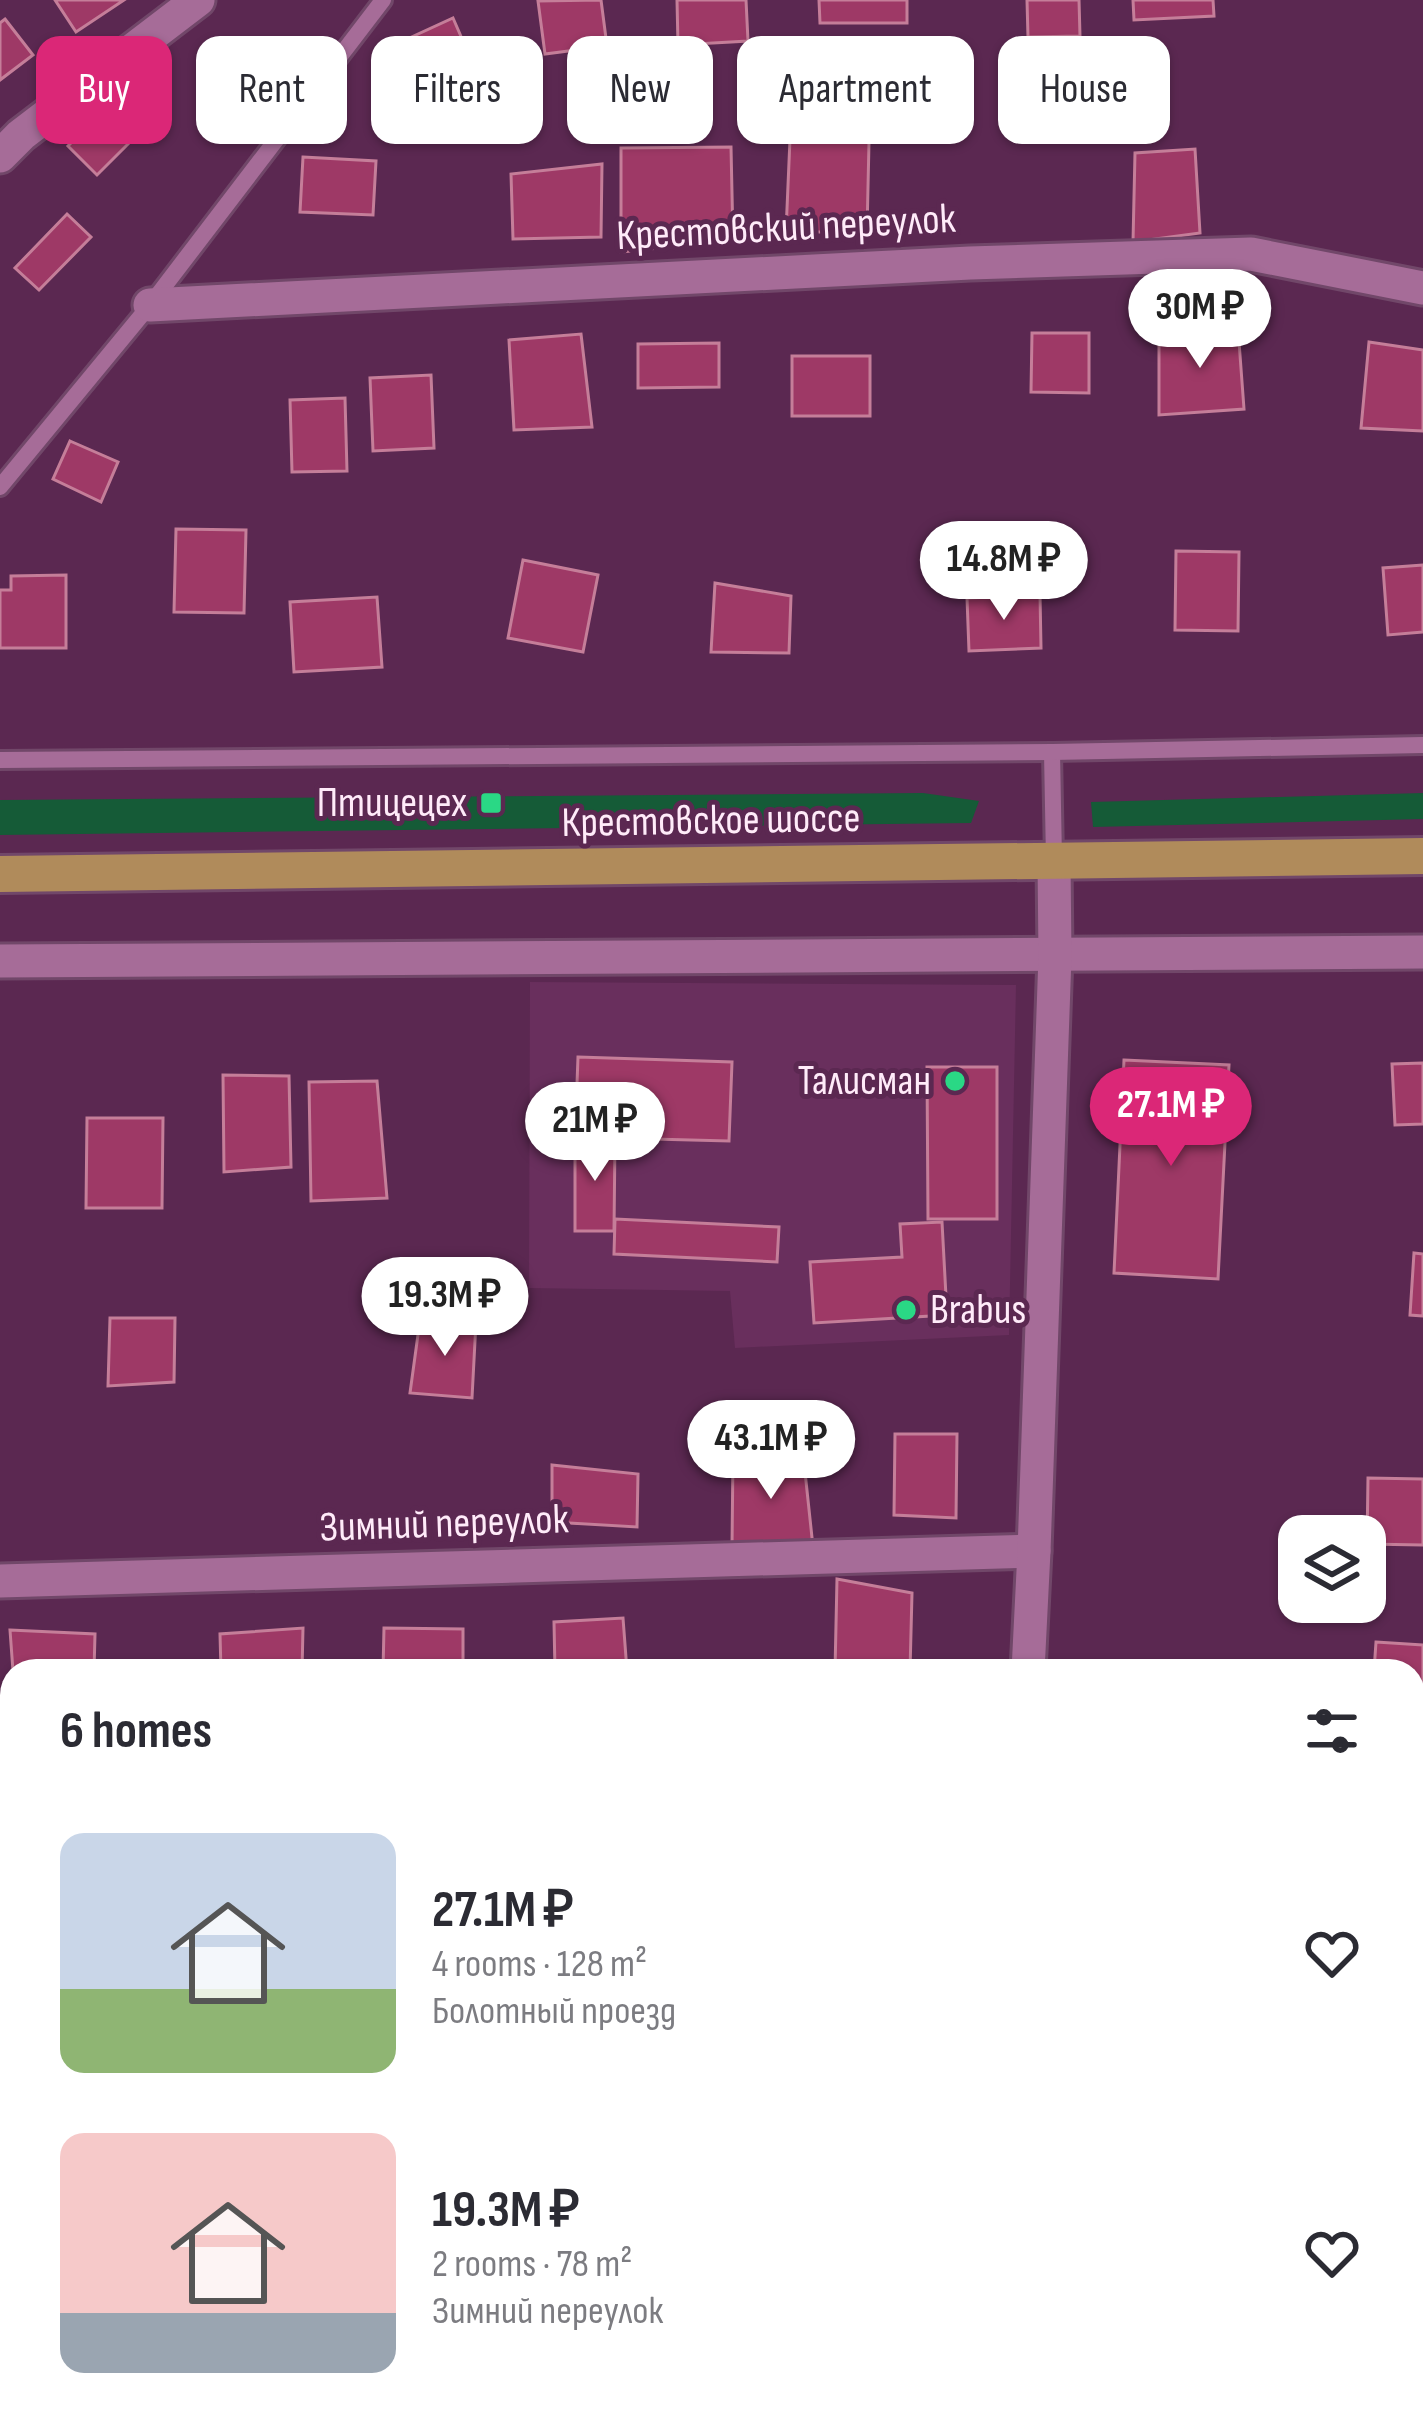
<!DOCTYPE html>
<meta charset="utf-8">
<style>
body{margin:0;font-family:"Sofia Sans Condensed",sans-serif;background:#f7f7f7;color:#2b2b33;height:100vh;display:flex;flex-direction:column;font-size:45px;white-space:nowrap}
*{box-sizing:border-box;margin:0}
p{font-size:39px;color:#7c7c81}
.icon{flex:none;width:66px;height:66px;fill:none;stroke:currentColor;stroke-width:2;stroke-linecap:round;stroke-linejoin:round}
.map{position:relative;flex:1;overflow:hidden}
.sheet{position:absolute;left:0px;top:1659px;width:1425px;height:771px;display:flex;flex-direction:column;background:#fff;border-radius:36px 36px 0 0;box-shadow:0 3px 9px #0004}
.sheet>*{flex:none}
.banner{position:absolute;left:36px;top:36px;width:1353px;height:108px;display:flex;gap:24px}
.fabs{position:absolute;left:1278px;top:1515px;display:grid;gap:24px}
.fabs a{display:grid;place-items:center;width:108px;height:108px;border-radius:24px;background:#fff;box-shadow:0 3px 9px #0004;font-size:60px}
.price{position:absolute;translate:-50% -102px;padding:0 27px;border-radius:42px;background:#fff;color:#222;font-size:39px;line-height:78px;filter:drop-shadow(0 3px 6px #0008)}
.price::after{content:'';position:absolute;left:50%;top:72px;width:36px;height:27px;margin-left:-18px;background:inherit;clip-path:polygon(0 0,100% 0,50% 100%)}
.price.on{background:#db2777;color:#fff}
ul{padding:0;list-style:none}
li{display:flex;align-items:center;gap:36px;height:300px;padding:0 60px}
li span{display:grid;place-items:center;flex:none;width:336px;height:240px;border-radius:24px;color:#555}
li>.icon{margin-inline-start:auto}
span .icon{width:144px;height:144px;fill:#fffc;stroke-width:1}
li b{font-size:51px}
h2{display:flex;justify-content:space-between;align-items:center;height:144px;padding:0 60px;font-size:51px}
.chip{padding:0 42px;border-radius:24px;background:#fff;box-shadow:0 3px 9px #0004;font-size:42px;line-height:108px}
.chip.on{background:#db2777;color:#fff}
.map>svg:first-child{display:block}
</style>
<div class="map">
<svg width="1423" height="2429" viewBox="0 0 1423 2429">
<rect width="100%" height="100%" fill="#5b2851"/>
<!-- built -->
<g fill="#692f5d">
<path d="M530,982L1016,985L1009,1335L735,1348L730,1291L529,1288Z"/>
<path d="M1423,2039V2429H628V2418H1413V2040Z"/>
</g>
<!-- green -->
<g fill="#155b37">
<path d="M923,793L979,801L971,823L0,835V800Z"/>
<path d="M1423,793V819L1093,827L1091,802Z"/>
<rect x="386" y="2418" width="242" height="11"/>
</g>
<!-- building -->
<g fill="#9e3966" stroke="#c57e99" stroke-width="3">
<path d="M55,0H124L76,32Z"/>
<path d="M601,0L607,46L545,54L538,1Z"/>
<path d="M677,0H746L748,41L678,45Z"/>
<path d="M819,0H907V23H820Z"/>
<path d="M1027,0H1079L1080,36L1028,37Z"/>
<path d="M1133,0H1213L1214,16L1134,20Z"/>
<path d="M453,18L482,85L432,107L403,41Z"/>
<path d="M5,19L33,55L0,80V23Z"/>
<path d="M114,100L143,129L97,175L68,146Z"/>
<path d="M790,139L869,142L867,232H786Z"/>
<path d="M731,147L733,240L621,252V148Z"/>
<path d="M1195,149L1200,233L1133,242L1135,153Z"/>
<path d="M303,157L376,161L373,215L300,212Z"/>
<path d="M602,164L601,237L513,239L511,174Z"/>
<path d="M67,214L91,237L39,290L15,268Z"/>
<path d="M1238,328L1244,409L1159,415V331Z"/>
<path d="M1032,333H1089V393L1031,392Z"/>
<path d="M581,334L592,427L514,430L509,340Z"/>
<path d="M1369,342L1423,350V431L1361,428Z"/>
<path d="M719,343V387L638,388V344Z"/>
<rect x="792" y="356" width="78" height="60"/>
<path d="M431,375L434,448L373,451L370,378Z"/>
<path d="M345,398L347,471L292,472L290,400Z"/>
<path d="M70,441L118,462L101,502L53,479Z"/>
<path d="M176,529L246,530L244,613L174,612Z"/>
<path d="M1176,551L1239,552L1238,631L1175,630Z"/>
<path d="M523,560L598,575L583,652L508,638Z"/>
<path d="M1423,565V632L1388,635L1383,568Z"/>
<path d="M66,575V648H0V590H11V576Z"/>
<path d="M715,583L791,596L789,653L711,652Z"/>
<path d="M1040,595L1041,648L969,651L967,598Z"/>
<path d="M377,597L382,667L294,672L290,602Z"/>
<path d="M578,1057L732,1062L729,1141L575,1137Z"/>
<path d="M1124,1060L1229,1065L1218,1279L1114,1273Z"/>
<path d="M1423,1063V1124L1395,1125L1392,1064Z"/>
<path d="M927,1067H997V1219H928Z"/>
<path d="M223,1075L289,1076L291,1167L224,1172Z"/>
<path d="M377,1081L387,1198L311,1201L309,1082Z"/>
<path d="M87,1118H163L162,1208H86Z"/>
<path d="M575,1137L615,1138L614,1231H575Z"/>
<path d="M615,1219L779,1227L777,1262L614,1254Z"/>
<path d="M942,1222L947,1315L814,1323L810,1262L902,1257L900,1224Z"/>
<path d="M1414,1253L1423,1254V1316L1410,1315Z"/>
<path d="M110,1318H175L174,1382L108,1386Z"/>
<path d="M420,1320L476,1322L472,1398L410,1393Z"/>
<path d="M895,1434H957L956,1518L894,1515Z"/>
<path d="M803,1453L813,1547L732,1546L733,1457Z"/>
<path d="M552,1465L638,1474L637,1527L552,1522Z"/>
<path d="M1368,1478L1423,1479V1545L1367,1544Z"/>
<path d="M837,1579L912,1593L910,1671H835Z"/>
<path d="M623,1618L627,1671H555L554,1622Z"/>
<path d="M303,1628L302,1671H221L220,1634Z"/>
<path d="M384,1628L463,1629V1671H383Z"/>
<path d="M10,1630L95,1634L94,1671H13Z"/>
<path d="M1376,1642L1423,1645V1700L1413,1699V1671H1374Z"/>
<path d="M0,2160L12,2161V2220L0,2219Z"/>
</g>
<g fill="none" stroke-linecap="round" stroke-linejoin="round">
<!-- lane casing -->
<g stroke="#714769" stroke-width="22">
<g id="lane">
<path d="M0,487L150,305L383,0"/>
<path d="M1052,752L1054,860"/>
<path d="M0,760L1052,752L1423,745"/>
<path d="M454,2418L455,2429"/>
<path d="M1168,2418L1172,2429"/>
</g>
</g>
<!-- street casing -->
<g stroke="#714769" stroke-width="39">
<g id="street">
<path d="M0,156L21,135L198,0"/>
<path d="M150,305L970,263L1251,254L1423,288"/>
<path d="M0,961L1423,952"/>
<path d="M0,1581L1034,1551"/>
<path d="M1028,1671L1034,1551L1055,956L1054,861"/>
<path d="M1413,2000L1423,1999"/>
<path d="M0,2027H12"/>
</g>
</g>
<!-- primary casing -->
<g stroke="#714769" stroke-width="42">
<path id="primary" d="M0,874L1423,856"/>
</g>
<!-- lane -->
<use href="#lane" stroke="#a66c98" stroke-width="16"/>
<!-- street -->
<use href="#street" stroke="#a66c98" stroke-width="33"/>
<!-- primary -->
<use href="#primary" stroke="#b08b5b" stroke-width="36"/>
</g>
<!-- markers -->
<g fill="#2ad885" stroke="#5b2851" stroke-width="4.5">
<rect x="479" y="791" width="24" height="24" rx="6"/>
<circle cx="955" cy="1081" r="12"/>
<circle cx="906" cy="1310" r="12"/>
</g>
<g text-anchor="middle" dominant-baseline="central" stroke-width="10" stroke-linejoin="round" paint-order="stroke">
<!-- street labels -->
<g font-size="42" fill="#ffebf9" stroke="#5b2851">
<text transform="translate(786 228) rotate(-3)">Крестовский переулок</text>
<text transform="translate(711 821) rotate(-1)">Крестовское шоссе</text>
<text transform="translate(444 1524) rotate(-2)">Зимний переулок</text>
</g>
<!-- poi labels -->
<g font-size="42" fill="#ffebf9" stroke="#5b2851" text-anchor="end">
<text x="467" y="803">Птицецех</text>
<text x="931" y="1081">Талисман</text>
<text x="930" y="1310" text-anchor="start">Brabus</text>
</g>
</g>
</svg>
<div class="fabs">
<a><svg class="icon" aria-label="layers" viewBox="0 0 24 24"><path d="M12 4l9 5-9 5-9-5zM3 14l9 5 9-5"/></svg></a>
</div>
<b class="price" style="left:1200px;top:371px">30M ₽</b>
<b class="price" style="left:1004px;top:623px">14.8M ₽</b>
<b class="price on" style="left:1171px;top:1169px">27.1M ₽</b>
<b class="price" style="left:595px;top:1184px">21M ₽</b>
<b class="price" style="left:445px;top:1359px">19.3M ₽</b>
<b class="price" style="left:771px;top:1502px">43.1M ₽</b>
<div class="banner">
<a class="chip on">Buy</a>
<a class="chip">Rent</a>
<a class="chip">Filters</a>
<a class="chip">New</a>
<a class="chip">Apartment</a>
<a class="chip">House</a>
</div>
<section class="sheet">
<h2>6 homes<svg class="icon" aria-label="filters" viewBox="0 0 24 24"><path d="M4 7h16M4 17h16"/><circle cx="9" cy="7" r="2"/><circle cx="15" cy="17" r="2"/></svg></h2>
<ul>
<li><span style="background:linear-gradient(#c9d6e8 65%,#8fb573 0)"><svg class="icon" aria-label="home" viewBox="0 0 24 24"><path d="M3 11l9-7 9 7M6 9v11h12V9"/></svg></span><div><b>27.1M ₽</b><p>4 rooms · 128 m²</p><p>Болотный проезд</p></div><svg class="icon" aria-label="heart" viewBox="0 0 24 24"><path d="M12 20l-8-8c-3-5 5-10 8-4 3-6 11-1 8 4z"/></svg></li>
<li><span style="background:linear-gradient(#f6c9c9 75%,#9aa5b1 0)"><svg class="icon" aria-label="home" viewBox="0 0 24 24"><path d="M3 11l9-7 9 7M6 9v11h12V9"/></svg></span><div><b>19.3M ₽</b><p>2 rooms · 78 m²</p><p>Зимний переулок</p></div><svg class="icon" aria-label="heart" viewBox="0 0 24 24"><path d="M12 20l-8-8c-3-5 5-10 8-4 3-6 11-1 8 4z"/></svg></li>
</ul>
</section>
</div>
